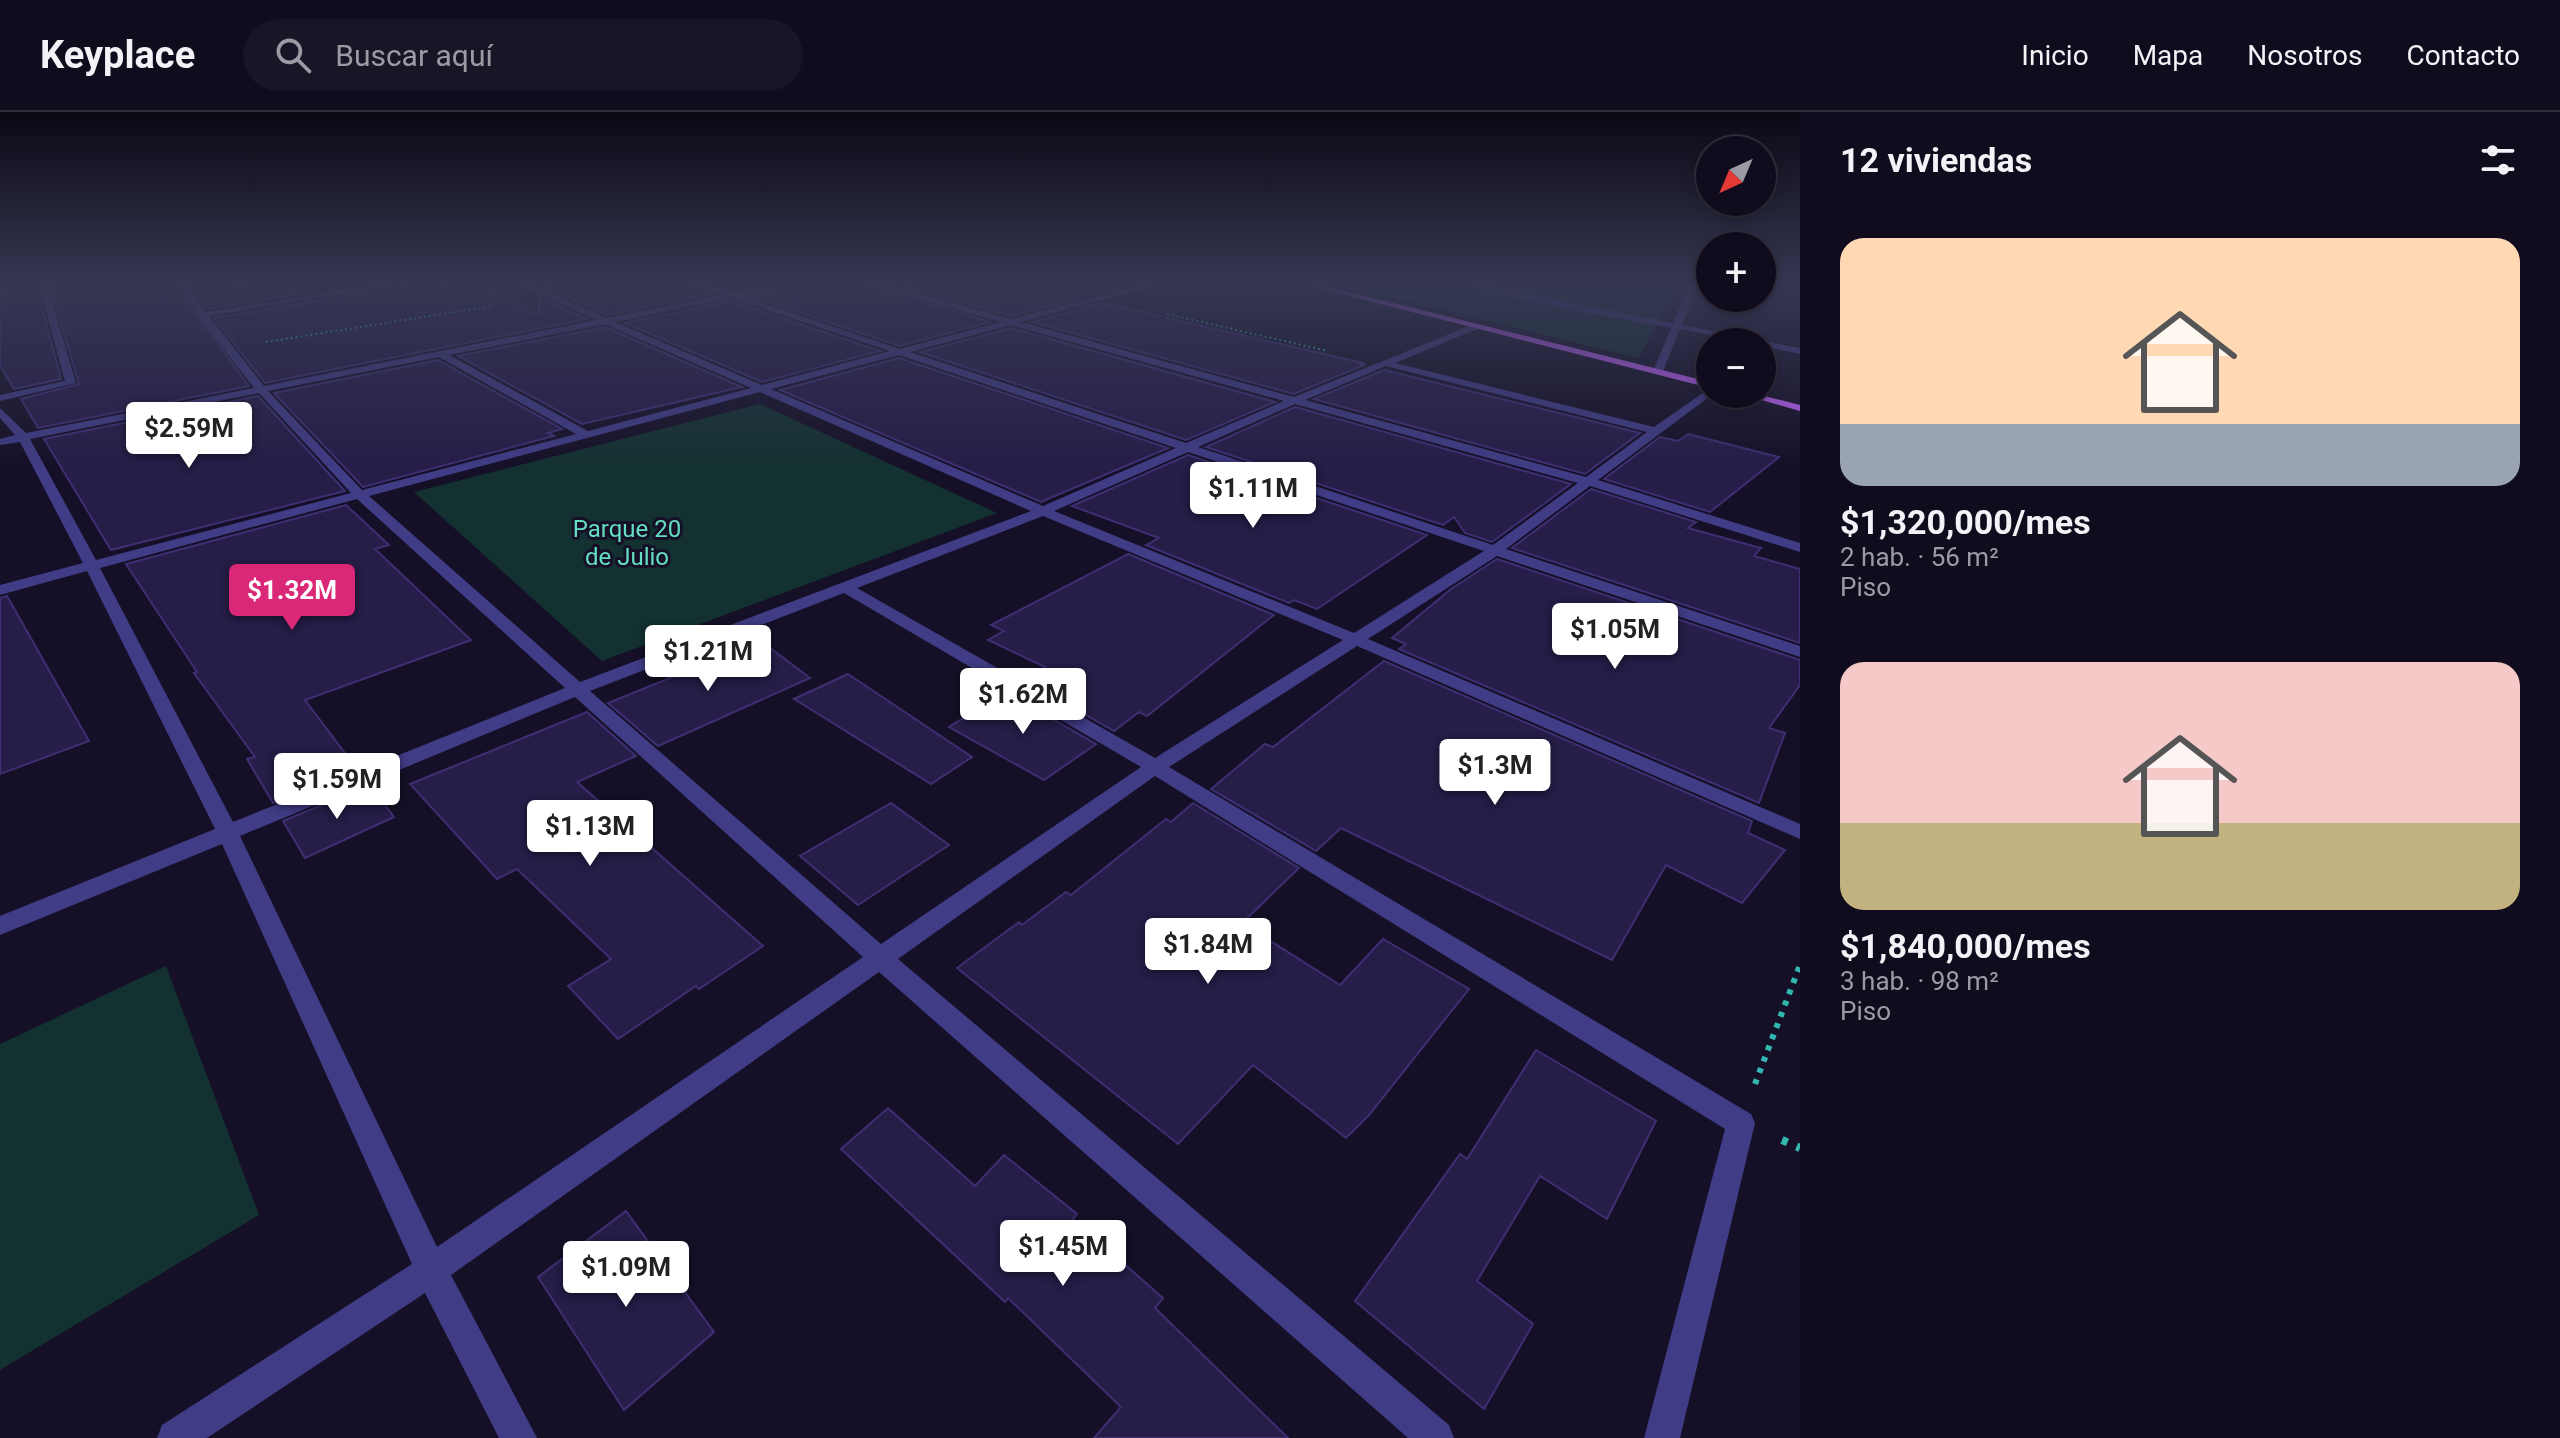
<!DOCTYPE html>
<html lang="es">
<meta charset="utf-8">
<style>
body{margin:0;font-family:Roboto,sans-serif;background:#191526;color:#f1f3f6;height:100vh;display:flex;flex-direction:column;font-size:30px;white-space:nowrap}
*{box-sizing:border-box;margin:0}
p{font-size:26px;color:#9c9ba4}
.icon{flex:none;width:44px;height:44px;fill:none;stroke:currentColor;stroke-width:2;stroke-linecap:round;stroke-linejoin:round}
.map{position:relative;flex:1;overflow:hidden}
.side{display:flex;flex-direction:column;background:#100c1d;width:760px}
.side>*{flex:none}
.needle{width:52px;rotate:224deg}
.fabs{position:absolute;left:1696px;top:24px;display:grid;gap:16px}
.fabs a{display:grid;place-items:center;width:80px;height:80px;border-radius:50%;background:#100c1d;box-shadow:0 4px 12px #0003,0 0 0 2px #302c3b;font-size:40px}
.price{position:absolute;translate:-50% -68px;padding:0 18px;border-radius:8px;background:#fff;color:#222;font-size:26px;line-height:52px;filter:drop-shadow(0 2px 4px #0008)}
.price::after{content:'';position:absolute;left:50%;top:48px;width:24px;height:18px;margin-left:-12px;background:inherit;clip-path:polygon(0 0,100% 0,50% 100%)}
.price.active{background:#db2777;color:#fff}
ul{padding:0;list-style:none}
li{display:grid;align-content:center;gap:16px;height:424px;padding:0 40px}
li span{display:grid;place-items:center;height:248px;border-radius:24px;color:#555}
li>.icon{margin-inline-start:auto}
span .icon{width:144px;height:144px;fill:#fffc;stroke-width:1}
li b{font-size:34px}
h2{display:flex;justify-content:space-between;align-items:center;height:96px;padding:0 40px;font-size:34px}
header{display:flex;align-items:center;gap:48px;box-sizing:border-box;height:112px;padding:0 40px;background:#100c1d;border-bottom:2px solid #302c3b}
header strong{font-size:38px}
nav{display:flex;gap:44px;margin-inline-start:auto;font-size:28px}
.search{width:560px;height:72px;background:#191526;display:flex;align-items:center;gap:20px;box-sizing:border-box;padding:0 28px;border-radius:44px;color:#9c9ba4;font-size:30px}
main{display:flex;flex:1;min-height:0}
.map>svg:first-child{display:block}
</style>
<header>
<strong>Keyplace</strong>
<div class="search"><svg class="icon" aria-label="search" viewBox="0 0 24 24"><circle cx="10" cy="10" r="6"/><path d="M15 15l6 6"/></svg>Buscar aquí</div>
<nav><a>Inicio</a><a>Mapa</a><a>Nosotros</a><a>Contacto</a></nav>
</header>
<main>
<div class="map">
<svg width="1800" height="1326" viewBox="0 0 1800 1326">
<rect width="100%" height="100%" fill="#151027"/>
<!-- green -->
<g fill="#133131">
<path d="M1338,172H1677L1639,246Z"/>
<path d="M760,292L997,401L602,549L414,380Z"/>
<path d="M166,854L259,1103L0,1258V932Z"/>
</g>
<!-- building -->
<g fill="#261d48" stroke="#3e2f73" stroke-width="2">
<path d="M13,172H43L38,181L61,267L14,277L0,253V178L11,177Z"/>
<path d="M58,172H114V181L154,176L157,186L181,182L249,274L38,316L21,287L79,272L52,181Z"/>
<path d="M257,172H276L298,182L207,197L196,180Z"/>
<path d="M424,172H439L464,181L493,177L538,203L540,186L587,207L265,271L214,206Z"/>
<path d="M542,172H690L711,182L607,203Z"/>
<path d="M807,172H866L990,210L900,234L752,185L777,179L805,188Z"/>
<path d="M896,172H1020L1080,186L1011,204Z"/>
<path d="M731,189L880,239L762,270L625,211Z"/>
<path d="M1102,191L1363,251L1360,252L1364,253L1294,282L1032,210Z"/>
<path d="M605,215L742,275L582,312L458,244Z"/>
<path d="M1011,216L1275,290L1186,328L920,240Z"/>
<path d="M899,246L1168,336L1041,390L780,278Z"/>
<path d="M438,248L562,317L548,321L554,324L363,375L274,281Z"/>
<path d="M1384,258L1563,302L1640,321L1585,362L1314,287Z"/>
<path d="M258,284L345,379L111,438L44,327Z"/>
<path d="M1295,295L1571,372L1492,430L1465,421L1454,405L1443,413L1206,335Z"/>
<path d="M1688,322L1779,345L1710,400L1604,367L1660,325L1678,329Z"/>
<path d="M1188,343L1427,423L1317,497L1294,488L1289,491L1146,433L1159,426L1072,394Z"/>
<path d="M1591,377L1696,410L1688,416L1761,436L1754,444L1800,457V531L1512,436Z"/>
<path d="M346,393L389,433L375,437L471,528L305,588L357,657L273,691L247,647L255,645L194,561L197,560L126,452Z"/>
<path d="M1128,442L1274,503L1147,604L1139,600L1114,619L1025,568L1045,555L988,528L1004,519L991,513Z"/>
<path d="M1497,447L1800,548V573L1769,616L1785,621L1759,691L1399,537L1406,532L1392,526L1451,477Z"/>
<path d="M7,484L89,629L0,662V486Z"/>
<path d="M761,529L810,566L658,634L608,591Z"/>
<path d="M1384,549L1752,709L1748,721L1785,738L1742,791L1666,753L1612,848L1341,716L1316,739L1211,677L1265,632L1273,635Z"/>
<path d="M848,562L972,645L931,672L794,587Z"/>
<path d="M1006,580L1096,632L1044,668L949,615Z"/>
<path d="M587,600L636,644L577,670L763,834L699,877L696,874L618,927L568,874L611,847L517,757L497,767L410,672Z"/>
<path d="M370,673L394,705L305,746L283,709Z"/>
<path d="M891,691L949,733L858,793L800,744Z"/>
<path d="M1193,691L1299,756L1242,811L1340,873L1383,827L1469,877L1369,1003L1346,1026L1253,953L1178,1032L957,856L1019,810L1022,813L1066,780L1071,783L1166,707L1171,710Z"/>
<path d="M1536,938L1656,1009L1607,1107L1540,1064L1477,1169L1533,1212L1484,1297L1355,1189L1460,1042L1467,1047Z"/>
<path d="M888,996L975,1074L1004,1043L1077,1102L1073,1107L1163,1186L1155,1196L1288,1326H1094L1121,1295L1008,1186L1005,1190L841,1037Z"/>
<path d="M626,1099L714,1220L624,1298L538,1165Z"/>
</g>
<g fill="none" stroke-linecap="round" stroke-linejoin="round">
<!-- path-far2 -->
<g stroke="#32b7b1" stroke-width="2" stroke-dasharray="2 3" stroke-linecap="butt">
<path d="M1167,202L1328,239"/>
<path d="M266,230L493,194"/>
</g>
<!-- path-far1 -->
<path stroke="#32b7b1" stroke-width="6" stroke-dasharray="5 7" stroke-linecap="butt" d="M1755,972L1800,853"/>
<!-- path -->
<path stroke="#32b7b1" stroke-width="8" stroke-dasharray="6 10" stroke-linecap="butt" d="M1782,1028L1800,1036"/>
<!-- minor -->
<g fill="#403c85" fill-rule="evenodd">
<path d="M47,172H55L49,180L76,271L0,289V283L65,269L41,180Z"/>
<path d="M179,172H187L206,200L383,172H404L209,204L264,274L597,208L517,172H528L607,206L722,183L693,172H706L732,181L794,172L741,184L900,237L1001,210L869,172H883L1011,207L1145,172H1159L1021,210L1294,285L1474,212L1477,217L1395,251L1654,315L1710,276L1713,282L1598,368L1800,431V440L1590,374L1506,437L1800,534V545L1497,444L1368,527L1800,712V727L1357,534L1169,655L1751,1002L1755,1011L1680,1326H1644L1725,1017L1155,664L898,847L1449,1313L1454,1326H1408L879,860L451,1163L537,1326H499L425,1181L207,1326H157L162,1313L412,1152L222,732L0,823V804L215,717L87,459L0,483V473L83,451L20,330L0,333V327L15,323L0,306V296L26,321L254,276L199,205ZM731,186L890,239L762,273L615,210ZM605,212L751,276L588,319L449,243ZM1011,213L1284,289L1186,331L910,240ZM899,243L1176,336L1043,394L771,277ZM439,245L576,322L362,378L268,279ZM1386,254L1647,320L1586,365L1305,288ZM760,280L1031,399L580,570L369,384ZM259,281L351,381L96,448L30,327ZM1295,292L1578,371L1493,433L1198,335ZM1188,340L1484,439L1354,521L1054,399ZM357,387L565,576L233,710L100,456ZM1043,404L1343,528L1155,646L857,476ZM844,481L1141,655L881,832L590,579ZM575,585L863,845L437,1135L240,724Z"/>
<path d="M1465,172H1479L1673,211L1690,172H1698L1682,213L1800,236V242L1762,234V230H1745L1680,217L1663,259L1658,262L1653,259L1671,216L1541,192Z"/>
</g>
<!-- major -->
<g fill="#c461fc" fill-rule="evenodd">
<path d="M1302,172H1317L1710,270V276Z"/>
<path d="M1740,282H1757L1800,293V299Z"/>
</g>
</g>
<!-- sky -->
<linearGradient id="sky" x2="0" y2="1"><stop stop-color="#0c0915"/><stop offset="0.48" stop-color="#353752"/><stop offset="1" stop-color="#353752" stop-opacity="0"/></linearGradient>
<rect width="1800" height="358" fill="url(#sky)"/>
<g text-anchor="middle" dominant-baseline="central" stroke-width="6" stroke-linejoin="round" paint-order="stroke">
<!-- far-park labels -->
<g font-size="24" fill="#64dec1" stroke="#151027">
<text x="627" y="417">Parque 20<tspan x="627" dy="28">de Julio</tspan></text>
</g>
</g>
</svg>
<div class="fabs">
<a><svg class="needle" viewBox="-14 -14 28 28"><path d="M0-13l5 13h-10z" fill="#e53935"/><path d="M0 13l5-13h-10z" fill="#9c9ba4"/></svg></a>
<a>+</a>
<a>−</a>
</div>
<b class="price" style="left:189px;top:358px">$2.59M</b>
<b class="price" style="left:1253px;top:418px">$1.11M</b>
<b class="price active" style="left:292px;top:520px">$1.32M</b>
<b class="price" style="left:1615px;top:559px">$1.05M</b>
<b class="price" style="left:708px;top:581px">$1.21M</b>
<b class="price" style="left:1023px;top:624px">$1.62M</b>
<b class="price" style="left:1495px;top:695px">$1.3M</b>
<b class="price" style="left:337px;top:709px">$1.59M</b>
<b class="price" style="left:590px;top:756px">$1.13M</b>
<b class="price" style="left:1208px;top:874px">$1.84M</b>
<b class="price" style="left:1063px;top:1176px">$1.45M</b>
<b class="price" style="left:626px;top:1197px">$1.09M</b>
</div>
<section class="side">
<h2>12 viviendas<svg class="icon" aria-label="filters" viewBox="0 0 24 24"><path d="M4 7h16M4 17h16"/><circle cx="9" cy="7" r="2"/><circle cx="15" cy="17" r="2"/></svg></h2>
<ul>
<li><span style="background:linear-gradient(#ffd9b3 75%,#9aa5b1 0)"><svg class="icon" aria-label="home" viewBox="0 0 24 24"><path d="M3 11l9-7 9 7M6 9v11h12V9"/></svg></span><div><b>$1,320,000/mes</b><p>2 hab. · 56 m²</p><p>Piso</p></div></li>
<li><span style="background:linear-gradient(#f6c9c9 65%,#c2b280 0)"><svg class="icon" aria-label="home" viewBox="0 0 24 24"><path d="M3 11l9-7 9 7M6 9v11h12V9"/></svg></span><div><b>$1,840,000/mes</b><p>3 hab. · 98 m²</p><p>Piso</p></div></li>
</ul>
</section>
</main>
